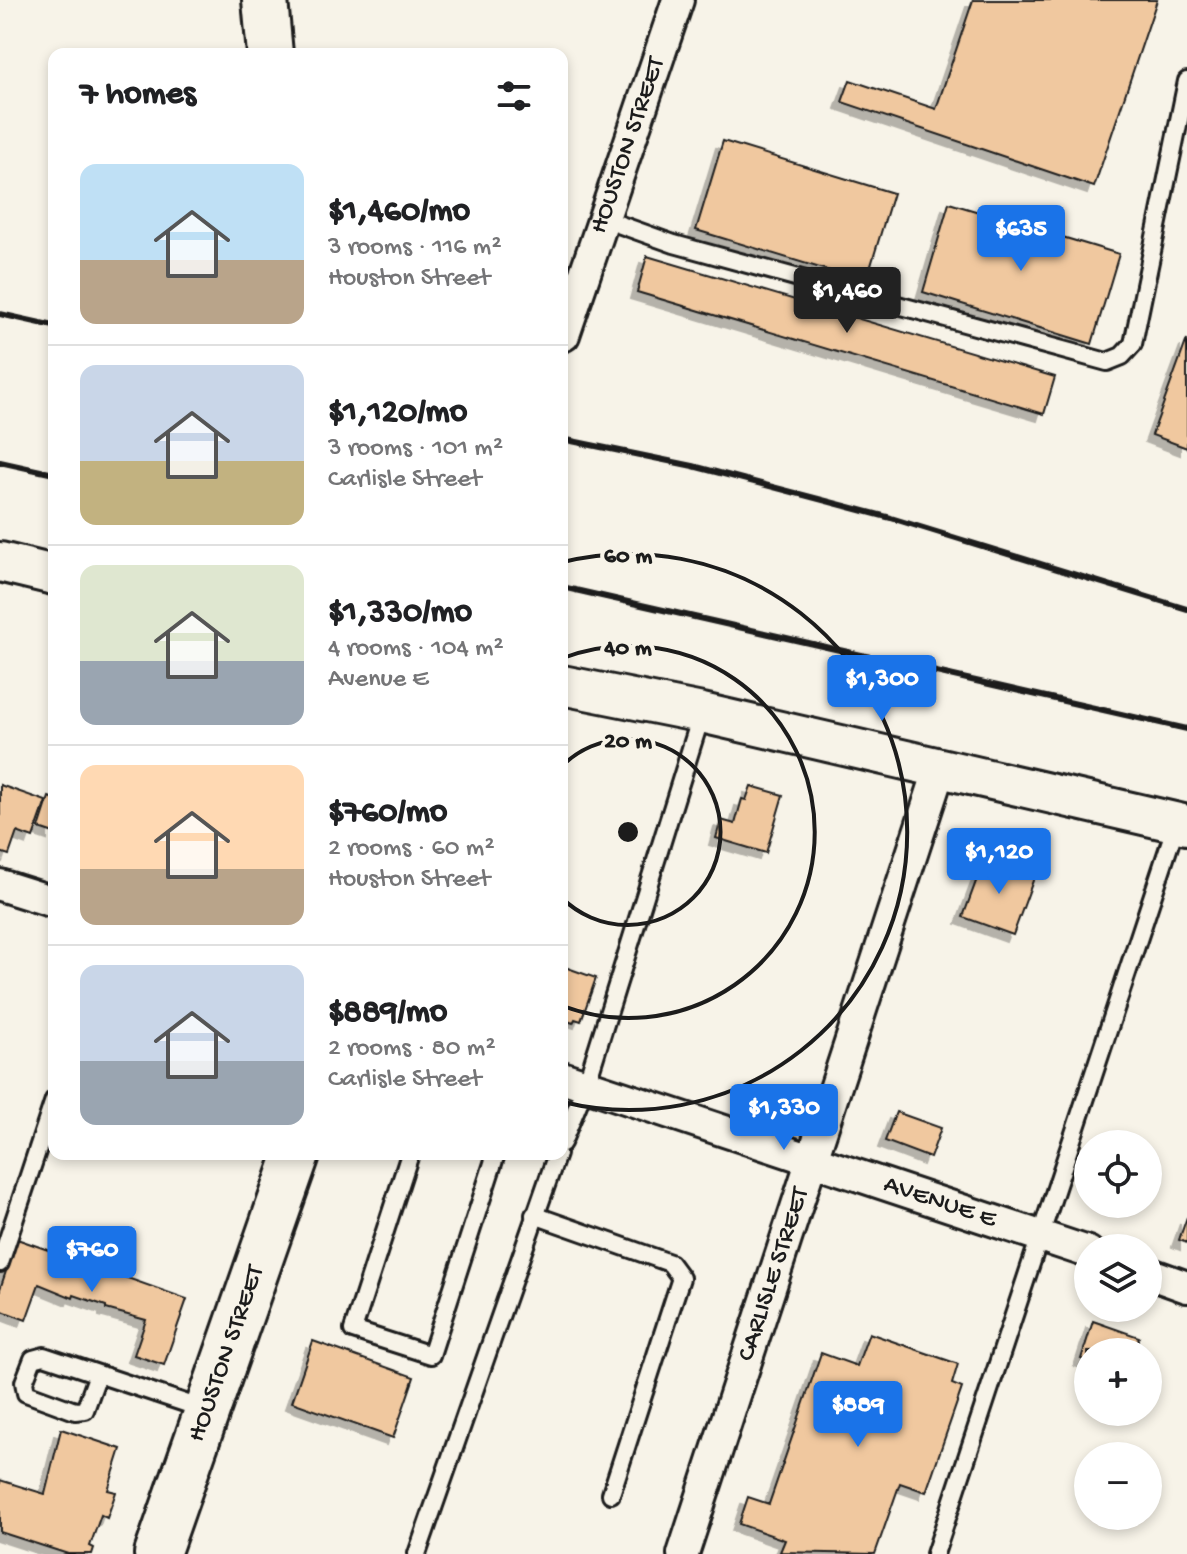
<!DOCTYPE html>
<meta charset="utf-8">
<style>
body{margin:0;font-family:"Gochi Hand",sans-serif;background:#f6f6f6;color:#202124;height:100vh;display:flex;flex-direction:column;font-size:30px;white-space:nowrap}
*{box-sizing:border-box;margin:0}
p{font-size:26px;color:#757577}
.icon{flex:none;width:44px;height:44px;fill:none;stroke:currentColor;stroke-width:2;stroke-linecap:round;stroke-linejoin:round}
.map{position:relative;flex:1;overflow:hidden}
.details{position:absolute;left:48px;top:48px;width:520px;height:1112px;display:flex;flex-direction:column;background:#fff;border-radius:16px;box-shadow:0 4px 12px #0003}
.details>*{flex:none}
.tools{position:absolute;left:1074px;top:1130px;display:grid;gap:16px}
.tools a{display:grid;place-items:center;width:88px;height:88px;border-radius:50%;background:#fff;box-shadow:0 4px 12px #0003;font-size:40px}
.price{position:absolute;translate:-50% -68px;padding:0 18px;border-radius:8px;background:#1a73e8;color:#fff;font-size:26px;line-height:52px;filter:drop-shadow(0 2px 4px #0008)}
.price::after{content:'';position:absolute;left:50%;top:48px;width:24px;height:18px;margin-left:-12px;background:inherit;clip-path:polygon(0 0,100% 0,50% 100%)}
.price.selected{background:#222;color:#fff}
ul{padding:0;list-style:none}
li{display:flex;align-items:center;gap:24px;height:200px;padding:0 32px}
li+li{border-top:2px solid #e0e0e0}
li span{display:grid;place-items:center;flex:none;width:224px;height:160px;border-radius:16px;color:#555}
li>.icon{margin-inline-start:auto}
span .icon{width:96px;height:96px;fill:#fffc;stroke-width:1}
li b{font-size:34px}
h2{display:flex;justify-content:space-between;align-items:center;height:96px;padding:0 32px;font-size:34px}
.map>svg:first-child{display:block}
</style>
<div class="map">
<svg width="1187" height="1554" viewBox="0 0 1187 1554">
<defs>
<filter id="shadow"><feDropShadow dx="-7" dy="7" stdDeviation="0" flood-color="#0004"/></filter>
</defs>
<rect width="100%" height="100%" fill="#f7f3e8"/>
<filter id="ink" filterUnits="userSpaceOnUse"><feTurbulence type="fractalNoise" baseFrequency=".0125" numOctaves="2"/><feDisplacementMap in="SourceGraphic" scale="16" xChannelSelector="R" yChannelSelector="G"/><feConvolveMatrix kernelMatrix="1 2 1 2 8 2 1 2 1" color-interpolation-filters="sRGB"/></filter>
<g filter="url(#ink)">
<!-- building -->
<g fill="#f0c89f" stroke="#1c1c1c" stroke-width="2" filter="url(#shadow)">
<path d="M973,0H1157L1094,187L842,102L850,80L936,109Z"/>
<path d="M723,141L893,193L866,282L696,230Z"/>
<path d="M949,203L1119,254L1092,344L923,292Z"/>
<path d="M647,256L1055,377L1044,414L637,292Z"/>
<path d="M1187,339V448L1152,435Z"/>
<path d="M0,785L46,801L33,838L17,832L9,855L0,852Z"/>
<path d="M751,786L783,795L766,853L716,838L721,820L735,824L742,799L746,800Z"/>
<path d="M49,797L54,799V833L39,828Z"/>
<path d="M985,857L1035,875L1013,935L963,917Z"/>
<path d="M562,966L596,978L581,1021L575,1019L573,1023L562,1019Z"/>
<path d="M896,1112L941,1128L930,1158L885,1141Z"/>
<path d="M1187,1217V1243L1179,1240Z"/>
<path d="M17,1239L187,1299L164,1365L134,1355L146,1320L106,1309V1306L74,1295L73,1298L39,1284L26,1320L0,1310V1289Z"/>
<path d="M1093,1321L1139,1337L1134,1352H1088V1361L1081,1359Z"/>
<path d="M869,1333L958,1364L952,1384L962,1388L926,1492L900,1483L875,1554L780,1552L785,1540L739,1524L748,1497L769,1504L821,1353L857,1366Z"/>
<path d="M313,1341L414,1377L393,1438L292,1402Z"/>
<path d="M61,1429L121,1449L108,1490L116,1492L107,1518L101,1515L90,1546L94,1548L92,1554H68L0,1532V1480L45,1494Z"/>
</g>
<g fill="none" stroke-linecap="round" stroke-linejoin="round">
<!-- service casing -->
<g stroke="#1c1c1c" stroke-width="22">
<g id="service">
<path d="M604,219L674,244L1107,362L1122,356L1133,344L1187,81"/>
<path d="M562,1143L586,1085L702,713"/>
<path d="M410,1154L353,1330L431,1355L496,1154"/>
<path d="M534,1215L670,1263L681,1278L611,1494"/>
<path d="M0,1263L54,1100"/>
<path d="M98,1374L85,1410L75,1411L26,1393L24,1382L33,1359L44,1356L206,1410"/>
<path d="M417,1554L557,1154"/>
<path d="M935,1554L1177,822"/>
</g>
</g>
<!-- minor casing -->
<g stroke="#1c1c1c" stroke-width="36">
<g id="minor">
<path id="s1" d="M564,335L678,0"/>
<path d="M0,885L54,902"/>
<path id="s2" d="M562,1077L1088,1252"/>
<path d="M1148,1273L1187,1287"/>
<path id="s3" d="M683,1554L940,768"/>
</g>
</g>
<!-- tertiary casing -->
<g stroke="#1c1c1c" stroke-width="44">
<g id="tertiary">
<path d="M0,562L54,575"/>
<path d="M562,685L702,713L1187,825"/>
</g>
</g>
<!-- primary casing -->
<g stroke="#1c1c1c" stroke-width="50">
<g id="primary">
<path d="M265,0L270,54"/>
<path id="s4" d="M157,1554L297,1154"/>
</g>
</g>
<!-- service -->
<use href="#service" stroke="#f7f3e8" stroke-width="16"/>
<!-- minor -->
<use href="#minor" stroke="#f7f3e8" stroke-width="30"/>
<!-- tertiary -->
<use href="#tertiary" stroke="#f7f3e8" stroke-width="38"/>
<!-- primary -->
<use href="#primary" stroke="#f7f3e8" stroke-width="44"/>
<!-- rail -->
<g stroke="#1c1c1c" stroke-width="6">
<path d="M0,314L54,326"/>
<path d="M562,439L693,466L891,518L1187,609"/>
<path d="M0,462L54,474"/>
<path d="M562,587L1187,729"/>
</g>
</g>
</g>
<!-- distance rings -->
<g fill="none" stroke="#1c1c1c" stroke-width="4">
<path d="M562 766A93 93 0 1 1 562 898"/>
<path d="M563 658A186 186 0 1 1 563 1006"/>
<path d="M563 562A278 278 0 1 1 563 1102"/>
</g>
<g text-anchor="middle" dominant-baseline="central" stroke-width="8" stroke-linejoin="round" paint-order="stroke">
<!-- street labels -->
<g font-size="26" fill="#1c1c1c" stroke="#f7f3e8">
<text stroke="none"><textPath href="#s1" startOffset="200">HOUSTON STREET</textPath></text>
<text stroke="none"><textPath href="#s2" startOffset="398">AVENUE E</textPath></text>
<text stroke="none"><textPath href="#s3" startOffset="294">CARLISLE STREET</textPath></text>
<text stroke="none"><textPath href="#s4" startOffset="212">HOUSTON STREET</textPath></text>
</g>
</g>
<circle cx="628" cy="832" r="12" fill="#1c1c1c" stroke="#f7f3e8" stroke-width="4"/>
<g font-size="24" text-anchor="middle" font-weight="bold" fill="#1c1c1c" stroke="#f7f3e8" stroke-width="8" stroke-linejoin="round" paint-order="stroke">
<text x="628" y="562">60 m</text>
<text x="628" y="654">40 m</text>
<text x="628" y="747">20 m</text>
</g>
</svg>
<div class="tools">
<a><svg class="icon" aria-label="locate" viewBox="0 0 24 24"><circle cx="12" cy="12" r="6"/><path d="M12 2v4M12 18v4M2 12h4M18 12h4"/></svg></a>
<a><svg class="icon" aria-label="layers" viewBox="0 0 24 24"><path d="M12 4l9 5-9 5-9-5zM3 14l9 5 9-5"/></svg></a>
<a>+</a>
<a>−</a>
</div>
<b class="price" style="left:1021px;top:273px">$635</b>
<b class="price selected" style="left:847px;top:335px">$1,460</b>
<b class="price" style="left:882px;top:723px">$1,300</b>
<b class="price" style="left:999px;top:896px">$1,120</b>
<b class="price" style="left:784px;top:1152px">$1,330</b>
<b class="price" style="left:92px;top:1294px">$760</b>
<b class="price" style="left:858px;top:1449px">$889</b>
<section class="details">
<h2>7 homes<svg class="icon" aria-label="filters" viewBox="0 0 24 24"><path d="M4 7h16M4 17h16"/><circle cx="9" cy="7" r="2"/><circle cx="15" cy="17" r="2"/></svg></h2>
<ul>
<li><span style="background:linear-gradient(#bfe0f5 60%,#b9a48a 0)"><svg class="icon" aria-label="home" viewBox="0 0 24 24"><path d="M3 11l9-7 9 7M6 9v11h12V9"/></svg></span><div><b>$1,460/mo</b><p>3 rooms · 116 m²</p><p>Houston Street</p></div></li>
<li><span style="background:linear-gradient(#c9d6e8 60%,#c2b280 0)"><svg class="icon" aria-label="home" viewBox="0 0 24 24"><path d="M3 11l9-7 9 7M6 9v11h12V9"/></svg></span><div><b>$1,120/mo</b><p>3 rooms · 101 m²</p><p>Carlisle Street</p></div></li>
<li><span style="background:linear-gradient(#dfe7d0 60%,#9aa5b1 0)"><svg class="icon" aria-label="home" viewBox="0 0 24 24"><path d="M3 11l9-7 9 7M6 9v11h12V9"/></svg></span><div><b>$1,330/mo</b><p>4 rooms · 104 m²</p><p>Avenue E</p></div></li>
<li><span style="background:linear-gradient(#ffd9b3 65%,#b9a48a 0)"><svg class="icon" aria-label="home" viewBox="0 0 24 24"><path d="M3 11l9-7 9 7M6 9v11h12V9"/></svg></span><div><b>$760/mo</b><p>2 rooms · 60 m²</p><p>Houston Street</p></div></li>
<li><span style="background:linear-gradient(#c9d6e8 60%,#9aa5b1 0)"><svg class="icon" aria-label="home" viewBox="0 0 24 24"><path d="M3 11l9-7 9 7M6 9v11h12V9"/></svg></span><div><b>$889/mo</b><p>2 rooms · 80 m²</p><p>Carlisle Street</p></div></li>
</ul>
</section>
</div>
